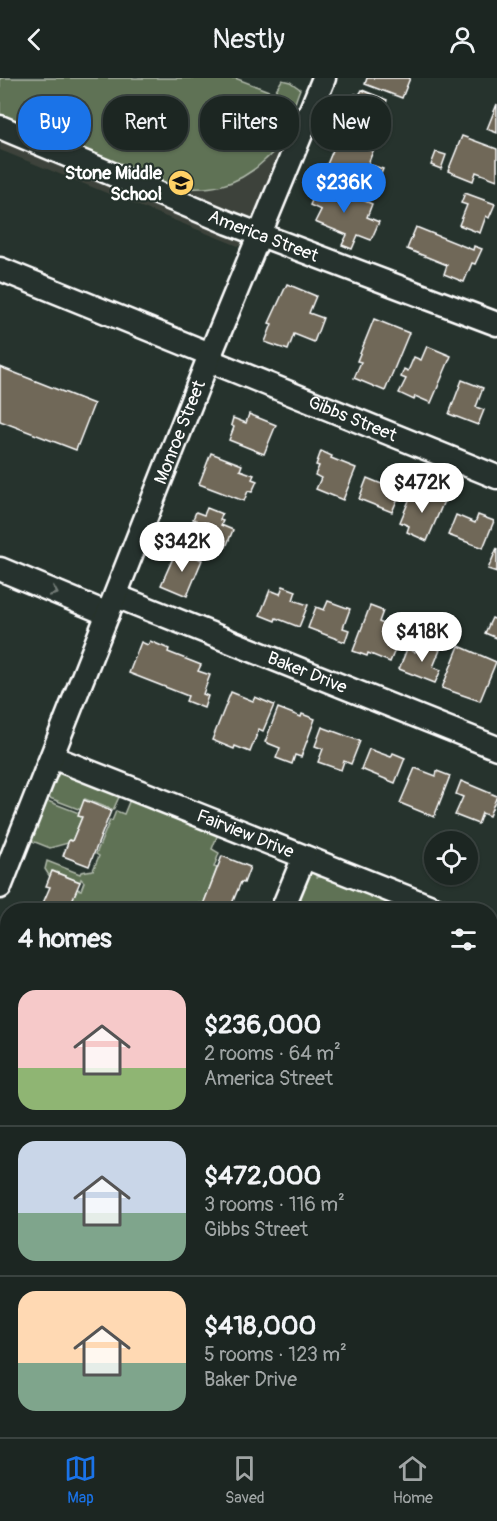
<!DOCTYPE html>
<meta charset="utf-8">
<style>
body{margin:0;font-family:Pangolin,sans-serif;background:#29322f;color:#f1f3f6;height:100vh;display:flex;flex-direction:column;font-size:22px;white-space:nowrap}
*{box-sizing:border-box;margin:0}
p{font-size:20px;color:#a0a5a5}
.icon{flex:none;width:33px;height:33px;fill:none;stroke:currentColor;stroke-width:2;stroke-linecap:round;stroke-linejoin:round}
.map{position:relative;flex:1;overflow:hidden}
.details{position:absolute;left:0px;top:825px;width:498px;height:534px;display:flex;flex-direction:column;background:#1c2622;border-radius:24px 24px 0 0;box-shadow:0 2px 4px #0004,0 0 0 2px #3a4340}
.details>*{flex:none}
.top-card{position:absolute;left:18px;top:18px;width:462px;height:54px;display:flex;gap:12px}
.fabs{position:absolute;left:424px;top:753px;display:grid;gap:12px}
.fabs a{display:grid;place-items:center;width:54px;height:54px;border-radius:50%;background:#1c2622;box-shadow:0 2px 4px #0004,0 0 0 2px #3a4340;font-size:30px}
.price{position:absolute;translate:-50% -51px;padding:0 14px;border-radius:21px;background:#fff;color:#222;font-size:20px;line-height:39px;filter:drop-shadow(0 2px 3px #0008)}
.price::after{content:'';position:absolute;left:50%;top:36px;width:18px;height:14px;margin-left:-9px;background:inherit;clip-path:polygon(0 0,100% 0,50% 100%)}
.price.selected{background:#1a73e8;color:#fff}
ul{padding:0;list-style:none}
li{display:flex;align-items:center;gap:18px;height:150px;padding:0 18px}
li+li{border-top:2px solid #3a4340}
li span{display:grid;place-items:center;flex:none;width:168px;height:120px;border-radius:18px;color:#555}
li>.icon{margin-inline-start:auto}
span .icon{width:72px;height:72px;fill:#fffc;stroke-width:1}
li b{font-size:26px}
h2{display:flex;justify-content:space-between;align-items:center;height:72px;padding:0 18px;font-size:26px}
.chip{padding:0 21px;border-radius:24px;background:#1c2622;box-shadow:0 2px 4px #0004,0 0 0 2px #3a4340;font-size:21px;line-height:54px}
.chip.selected{background:#1a73e8;color:#fff}
header{display:flex;justify-content:space-between;align-items:center;height:78px;padding:0 18px;background:#1c2622;font-size:27px;font-weight:600}
.tab-bar{display:flex;justify-content:space-around;align-items:center;height:84px;border-top:2px solid #3a4340;background:#1c2622;font-size:16px;color:#a0a5a5}
.tab-bar a{display:grid;justify-items:center;gap:3px}
.tab-bar .selected{color:#1a73e8}
.map>svg:first-child{display:block}
</style>
<header><svg class="icon" aria-label="back" viewBox="0 0 24 24"><path d="M15 5l-7 7 7 7"/></svg>Nestly<svg class="icon" aria-label="person" viewBox="0 0 24 24"><circle cx="12" cy="8" r="4"/><path d="M4 21q1-7 8-7t8 7"/></svg></header>
<div class="map">
<svg width="497" height="1359" viewBox="0 0 497 1359">
<rect width="100%" height="100%" fill="#26332d"/>
<filter id="ink" filterUnits="userSpaceOnUse"><feTurbulence type="fractalNoise" baseFrequency=".0167" numOctaves="2"/><feDisplacementMap in="SourceGraphic" scale="12" xChannelSelector="R" yChannelSelector="G"/><feConvolveMatrix kernelMatrix="1 2 1 2 8 2 1 2 1" color-interpolation-filters="sRGB"/></filter>
<g filter="url(#ink)">
<!-- built -->
<path fill="#3c433a" d="M0,0H116L295,71L253,174L0,72Z"/>
<!-- green -->
<g fill="#5f7255" stroke="#afb8aa" stroke-width="1.5">
<path d="M0,0H235L274,15L282,2L290,4L300,11C294,25 286,58 278,69C275,73 269,78 265,82C237,109 208,114 170,108L0,37Z"/>
<path d="M59,694L120,717L113,732L85,721L81,732L47,719Z"/>
<path d="M131,719L218,756L212,771L219,775L214,789L217,790L203,827L200,825L197,832H68L77,811L81,812L84,804L81,801L80,804L53,793L50,799L45,791L47,783L80,796L81,794L93,792L99,778L96,776L110,742L112,743L116,733L124,736Z"/>
<path d="M45,722L79,735V738L82,739L72,763L69,762L68,765L50,770L30,762Z"/>
<path d="M312,793L317,799H324L328,796L420,832H349L337,828L335,832H293L305,800Z"/>
<path d="M497,1249V1359H449L452,1352H490L491,1265Z"/>
</g>
<!-- building -->
<g fill="#706858" stroke="#fff" stroke-width="1.5">
<path d="M367,0H410L402,20L365,6Z"/>
<path d="M362,12L387,22L385,28L380,26L369,56L348,48L354,34L349,32L355,16L359,17Z"/>
<path d="M497,26V55L487,51Z"/>
<path d="M462,58L497,71V102L476,94L473,103L448,93Z"/>
<path d="M338,60L373,73L368,86L383,91L373,115L323,96Z"/>
<path d="M436,74L446,77L441,91L431,87Z"/>
<path d="M320,104L372,126L367,139L379,144L371,162L358,157L352,171L342,167L347,157L315,144L321,132L310,127Z"/>
<path d="M465,115L495,126L489,140L486,138L480,155L459,147L467,127L461,125Z"/>
<path d="M416,149L473,172L474,168L482,171L475,186L472,185L464,204L444,196L447,187L407,171Z"/>
<path d="M287,206L316,218L309,235L323,240L314,264L294,256L288,272L265,264L272,246L269,245Z"/>
<path d="M374,241L409,255L385,313L354,300L361,284L357,283Z"/>
<path d="M427,268L451,278L431,325L415,318L414,322L399,315L406,301L401,299L404,291L408,293L414,279L421,282Z"/>
<path d="M0,289L94,326L76,372L0,343Z"/>
<path d="M462,302L483,310L476,329L484,332L478,347L449,336Z"/>
<path d="M249,336L276,347L264,376L229,362L234,349L231,347L233,340L246,345Z"/>
<path d="M321,373L332,378L331,380L356,390L343,422L316,411L321,400L315,397L319,388L316,387Z"/>
<path d="M211,375L242,387L240,392L254,397L252,401L257,403L252,414L248,413L244,423L199,406Z"/>
<path d="M387,399L404,406L392,434L359,421L367,400L384,407Z"/>
<path d="M413,413L420,416L421,413L444,423L427,463L407,454L409,448L400,444Z"/>
<path d="M207,430L222,436L220,442L223,443L221,447L233,452L226,469L211,463L208,471L200,468L202,463L190,458L196,442L193,441L196,434L204,437Z"/>
<path d="M456,437L475,445L478,437L494,443L483,470L448,457Z"/>
<path d="M497,470V494L488,491Z"/>
<path d="M177,471L202,482L187,518L161,507Z"/>
<path d="M283,508L296,513L293,522L308,527L299,549L276,540L275,543L260,537L270,512L280,516Z"/>
<path d="M328,523L350,531L343,550L349,552L345,564L308,550L316,529L324,532Z"/>
<path d="M370,528L383,533L379,544L388,548L385,556L399,562L390,584L368,575L367,578L353,573Z"/>
<path d="M492,540L497,542V560L485,555Z"/>
<path d="M150,563L169,571L168,574L201,587L198,593L210,597L203,616L208,618L204,630L186,623L188,618L129,595L141,564L148,567Z"/>
<path d="M419,564L440,572L433,589L441,592L435,605L399,591L407,571L415,574Z"/>
<path d="M459,568L496,584L480,623L442,610Z"/>
<path d="M231,614L253,623L255,619L274,627L263,653L259,651L250,674L235,668L234,671L212,662Z"/>
<path d="M278,630L301,639L302,636L315,641L301,679L295,677L292,686L276,680L280,670L265,664Z"/>
<path d="M322,649L360,663L351,686L344,683L341,692L318,684L323,671L315,668Z"/>
<path d="M369,671L391,679L393,675L405,680L395,705L361,691Z"/>
<path d="M415,690L436,698L437,693L450,698L434,739L400,725Z"/>
<path d="M461,703L497,718L489,738L482,735L478,746L455,737L463,719L456,716Z"/>
<path d="M84,722L111,733L89,788L63,778L69,762L72,763L82,739L78,738Z"/>
<path d="M222,778L250,789L244,805L241,804L231,828L235,830L234,832H201Z"/>
<path d="M52,793L80,804L68,832H40L50,809L46,808Z"/>
<path d="M490,890L497,892L493,909L490,908Z"/>
<path d="M0,930L8,933V989L5,995L0,993Z"/>
<path d="M497,1160V1200L490,1198V1178Z"/>
<path d="M490,1225L497,1227V1249L490,1265Z"/>
<path d="M0,1261L8,1265V1306L0,1303Z"/>
<path d="M139,1352H172L169,1359H157Z"/>
<path d="M426,1352H452L449,1359Z"/>
</g>
<g fill="none" stroke-linecap="round" stroke-linejoin="round">
<!-- minor casing -->
<g stroke="#fff" stroke-width="27">
<g id="minor">
<path id="s1" d="M0,49L229,145L497,246"/>
<path d="M0,191L212,277"/>
<path id="s2" d="M208,282L497,399"/>
<path d="M0,491L108,536"/>
<path id="s3" d="M116,518L497,670"/>
<path id="s4" d="M52,679L439,832"/>
<path id="s5" d="M0,809L208,282L324,0"/>
<path d="M282,832L304,779"/>
<path d="M490,853L497,856"/>
<path d="M490,1043L497,1026"/>
<path d="M0,1228L8,1231"/>
<path d="M306,1352L324,1359"/>
<path d="M70,1359L73,1352"/>
<path d="M365,1359L368,1352"/>
</g>
</g>
<!-- minor -->
<use href="#minor" stroke="#26332d" stroke-width="22"/>
</g>
<!-- one-way arrows -->
<defs><path id="oneway-chevron" d="M-2-3.5L2.5 0L-2 3.5" fill="none" stroke-width="1.6" stroke-linecap="round" stroke-linejoin="round" transform="scale(1.5)"/></defs>
<use stroke="#727a76" href="#oneway-chevron" transform="translate(54 514) rotate(23)"/>
</g>
<!-- icons -->
<defs>
<g id="school-disc" transform="scale(1.35)"><circle r="9.5" fill="#ffd166" stroke="#26332d"/><path d="M0-5L7-2L0 1L-7-2ZM-4 1L0 2.5L4 1V4Q0 6-4 4Z" fill="#111"/></g>
</defs>
<g fill-rule="evenodd">
<use href="#school-disc" x="181" y="105"/>
</g>
<g text-anchor="middle" dominant-baseline="central" stroke-width="4.5" stroke-linejoin="round" paint-order="stroke">
<!-- poi labels -->
<g font-size="18" font-weight="bold" fill="#fff" stroke="#26332d" text-anchor="end">
<text x="162" y="95">Stone Middle<tspan x="162" dy="21">School</tspan></text>
</g>
<!-- street labels -->
<g font-size="18" fill="#fff" stroke="#26332d">
<text stroke="none"><textPath href="#s1" startOffset="285">America Street</textPath></text>
<text stroke="none"><textPath href="#s2" startOffset="156">Gibbs Street</textPath></text>
<text stroke="none"><textPath href="#s5" startOffset="489">Monroe Street</textPath></text>
<text stroke="none"><textPath href="#s3" startOffset="206">Baker Drive</textPath></text>
<text stroke="none"><textPath href="#s4" startOffset="208">Fairview Drive</textPath></text>
</g>
</g>
</svg>
<div class="fabs">
<a><svg class="icon" aria-label="locate" viewBox="0 0 24 24"><circle cx="12" cy="12" r="6"/><path d="M12 2v4M12 18v4M2 12h4M18 12h4"/></svg></a>
</div>
<b class="price selected" style="left:344px;top:136px">$236K</b>
<b class="price" style="left:422px;top:436px">$472K</b>
<b class="price" style="left:182px;top:495px">$342K</b>
<b class="price" style="left:422px;top:585px">$418K</b>
<div class="top-card">
<a class="chip selected">Buy</a>
<a class="chip">Rent</a>
<a class="chip">Filters</a>
<a class="chip">New</a>
</div>
<section class="details">
<h2>4 homes<svg class="icon" aria-label="filters" viewBox="0 0 24 24"><path d="M4 7h16M4 17h16"/><circle cx="9" cy="7" r="2"/><circle cx="15" cy="17" r="2"/></svg></h2>
<ul>
<li><span style="background:linear-gradient(#f6c9c9 65%,#8fb573 0)"><svg class="icon" aria-label="home" viewBox="0 0 24 24"><path d="M3 11l9-7 9 7M6 9v11h12V9"/></svg></span><div><b>$236,000</b><p>2 rooms · 64 m²</p><p>America Street</p></div></li>
<li><span style="background:linear-gradient(#c9d6e8 60%,#7fa58c 0)"><svg class="icon" aria-label="home" viewBox="0 0 24 24"><path d="M3 11l9-7 9 7M6 9v11h12V9"/></svg></span><div><b>$472,000</b><p>3 rooms · 116 m²</p><p>Gibbs Street</p></div></li>
<li><span style="background:linear-gradient(#ffd9b3 60%,#7fa58c 0)"><svg class="icon" aria-label="home" viewBox="0 0 24 24"><path d="M3 11l9-7 9 7M6 9v11h12V9"/></svg></span><div><b>$418,000</b><p>5 rooms · 123 m²</p><p>Baker Drive</p></div></li>
</ul>
</section>
</div>
<nav class="tab-bar">
<a class="selected"><svg class="icon" aria-label="map" viewBox="0 0 24 24"><path d="M3 6l6-2 6 2 6-2v14l-6 2-6-2-6 2zM9 4v14M15 6v14"/></svg>Map</a>
<a><svg class="icon" aria-label="saved" viewBox="0 0 24 24"><path d="M7 4h10v16l-5-4-5 4z"/></svg>Saved</a>
<a><svg class="icon" aria-label="home" viewBox="0 0 24 24"><path d="M3 11l9-7 9 7M6 9v11h12V9"/></svg>Home</a>
</nav>
